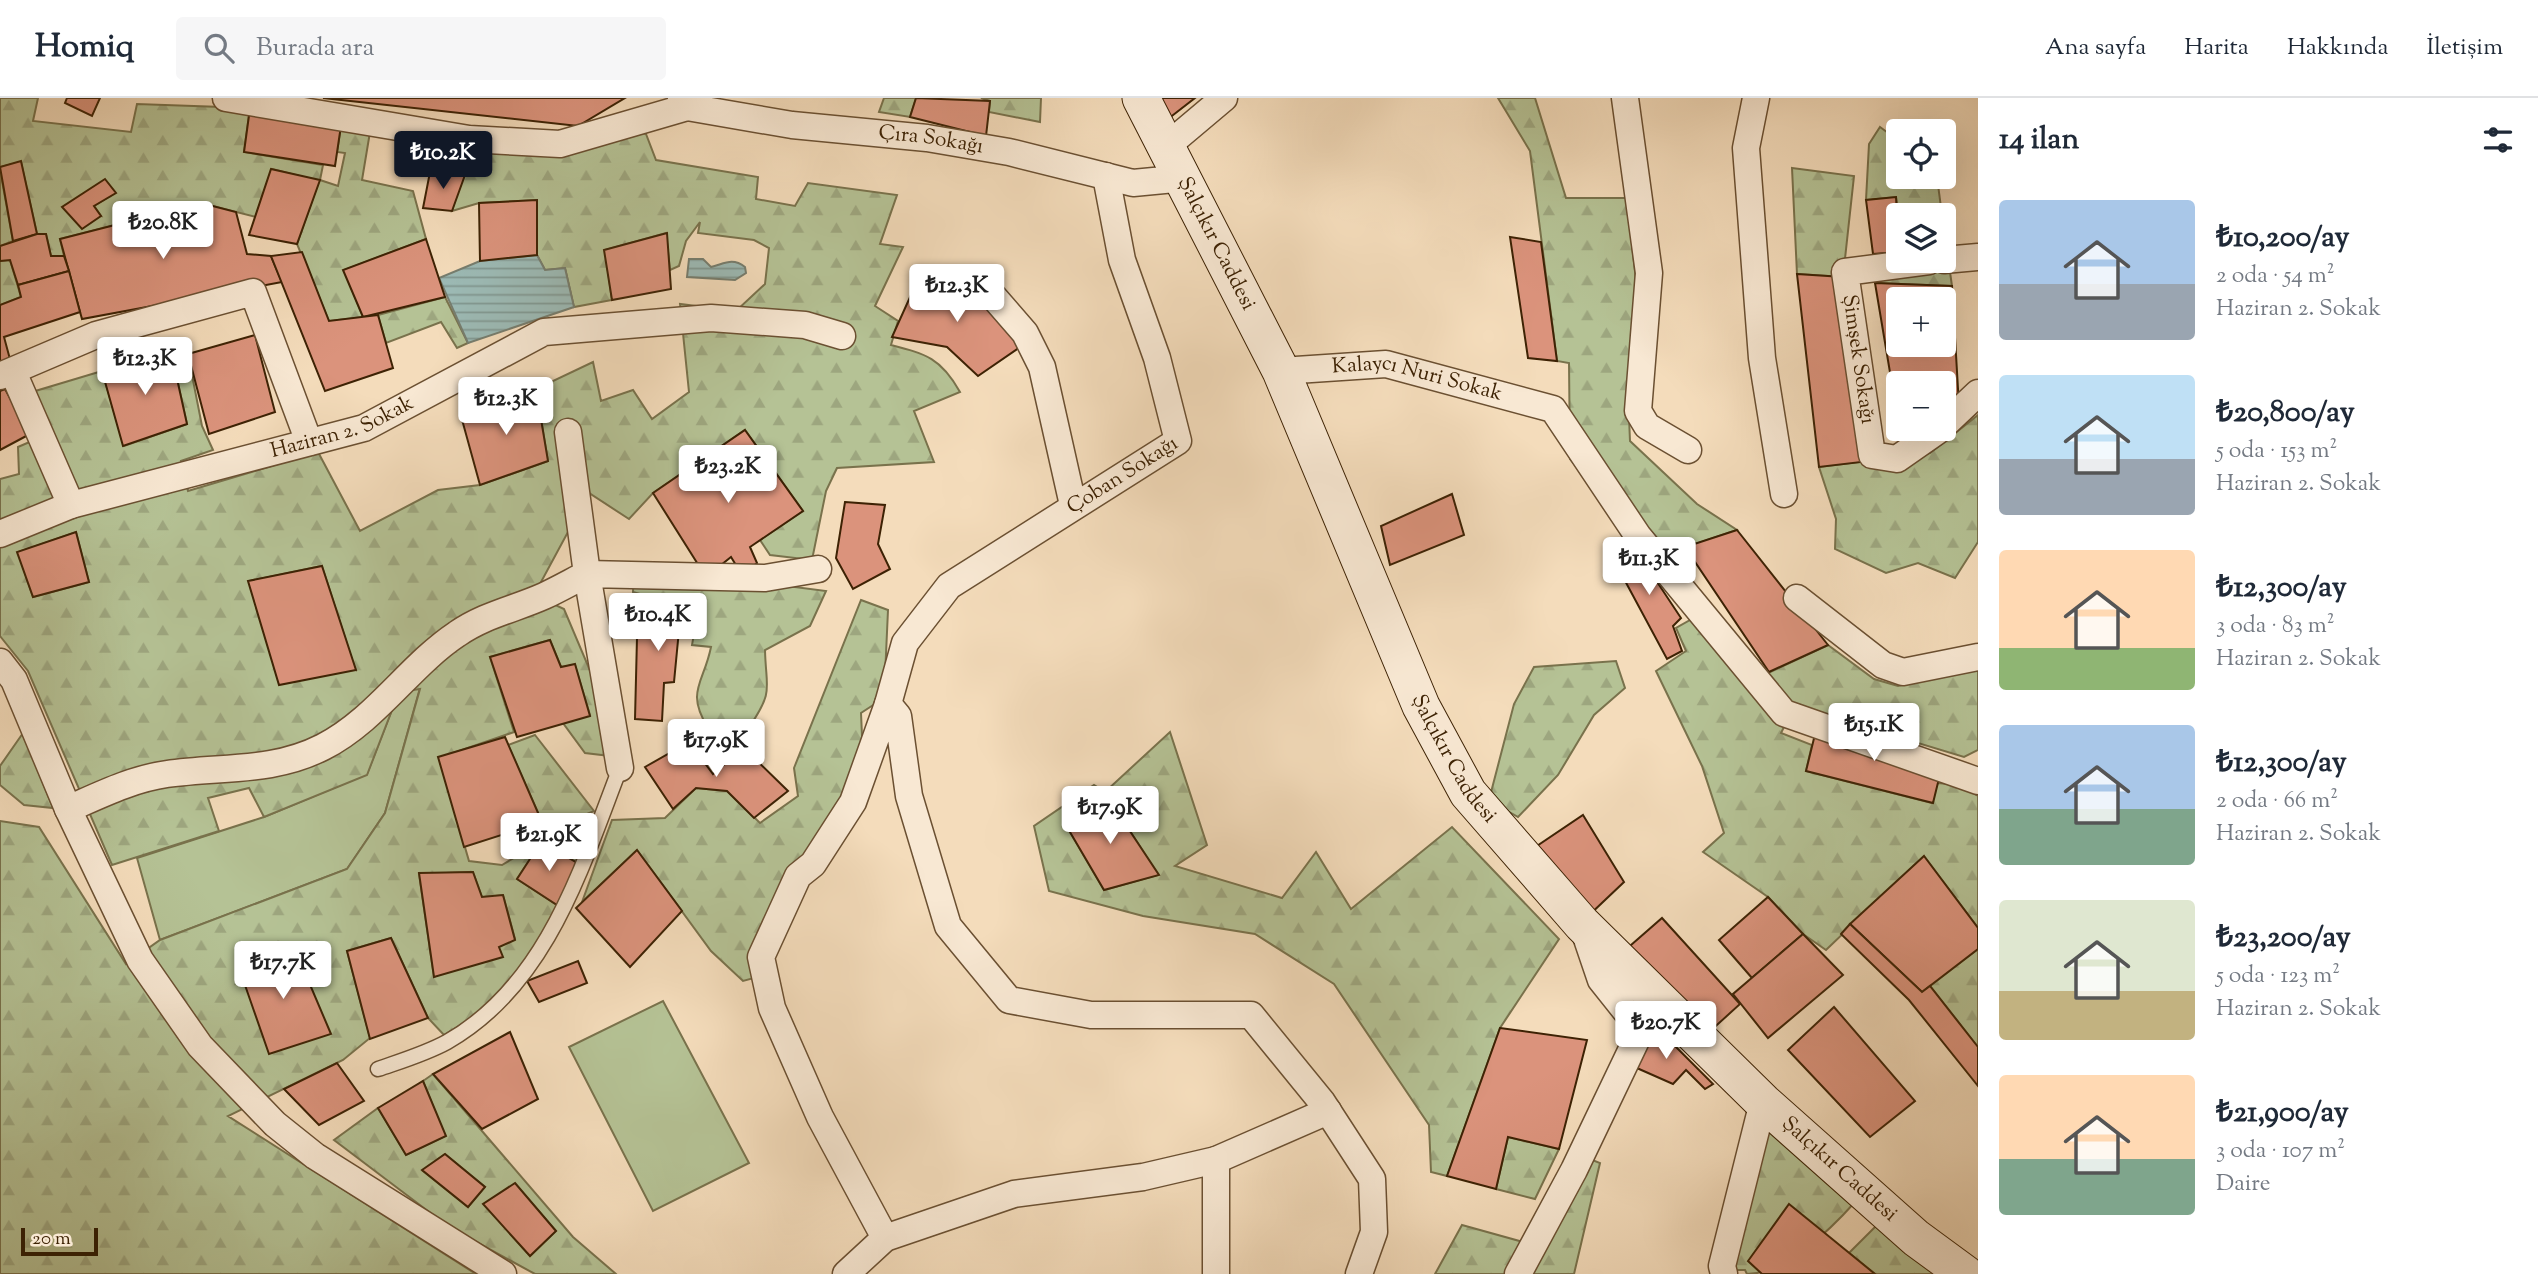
<!DOCTYPE html>
<html lang="tr">
<meta charset="utf-8">
<style>
body{margin:0;font-family:"Sorts Mill Goudy",serif;background:#f6f6f7;color:#1f2937;height:100vh;display:flex;flex-direction:column;font-size:26px;white-space:nowrap}
*{box-sizing:border-box;margin:0}
p{font-size:23px;color:#747a83}
.icon{flex:none;width:38px;height:38px;fill:none;stroke:currentColor;stroke-width:2;stroke-linecap:round;stroke-linejoin:round}
.map{position:relative;flex:1;overflow:hidden}
.side{display:flex;flex-direction:column;background:#fff;width:560px}
.side>*{flex:none}
.controls{position:absolute;left:1886px;top:21px;display:grid;gap:14px}
.controls a{display:grid;place-items:center;width:70px;height:70px;border-radius:7px;background:#fff;box-shadow:0 7px 28px #0002;font-size:35px}
.scale{position:absolute;left:21px;bottom:18px;width:77px;box-sizing:border-box;padding-left:7px;border:4px solid #3d2204;border-top:0;font-size:19px;line-height:24px;white-space:nowrap;color:#3d2204;-webkit-text-stroke:5px #f8e8d3;paint-order:stroke}
.price{position:absolute;translate:-50% -60px;padding:0 16px;border-radius:7px;background:#fff;color:#222;font-size:23px;line-height:46px;filter:drop-shadow(0 2px 4px #0008)}
.price::after{content:'';position:absolute;left:50%;top:42px;width:21px;height:16px;margin-left:-10px;background:inherit;clip-path:polygon(0 0,100% 0,50% 100%)}
.price.current{background:#111827;color:#fff}
ul{padding:0;list-style:none}
li{display:flex;align-items:center;gap:21px;height:175px;padding:0 21px}
li span{display:grid;place-items:center;flex:none;width:196px;height:140px;border-radius:7px;color:#555}
li>.icon{margin-inline-start:auto}
span .icon{width:84px;height:84px;fill:#fffc;stroke-width:1}
li b{font-size:30px}
h2{display:flex;justify-content:space-between;align-items:center;height:84px;padding:0 21px;font-size:30px}
header{display:flex;align-items:center;gap:42px;box-sizing:border-box;height:98px;padding:0 35px;background:#fff;border-bottom:2px solid #e0e1e3}
header strong{font-size:33px}
nav{display:flex;gap:38px;margin-inline-start:auto;font-size:24px}
.search{width:490px;height:63px;background:#f6f6f7;display:flex;align-items:center;gap:18px;box-sizing:border-box;padding:0 24px;border-radius:7px;color:#747a83;font-size:26px}
main{display:flex;flex:1;min-height:0}
.map>svg:first-child{display:block}
</style>
<header>
<strong>Homiq</strong>
<div class="search"><svg class="icon" aria-label="search" viewBox="0 0 24 24"><circle cx="10" cy="10" r="6"/><path d="M15 15l6 6"/></svg>Burada ara</div>
<nav><a>Ana sayfa</a><a>Harita</a><a>Hakkında</a><a>İletişim</a></nav>
</header>
<main>
<div class="map">
<svg width="1978" height="1176" viewBox="0 0 1978 1176">
<defs>
<pattern id="forest-firs" width="22" height="20" patternUnits="userSpaceOnUse" patternTransform="scale(1.75)"><rect width="22" height="20" fill="#b5c295"/><path d="M5 1l3.5 6h-7zM16 11l3.5 6h-7z" fill="#9da67f"/></pattern>
<pattern id="water-rules" width="6" height="5" patternUnits="userSpaceOnUse" patternTransform="scale(1.75)"><rect width="6" height="5" fill="#9cbab5"/><path d="M0 2.5h6" fill="none" stroke="#809791"/></pattern>
</defs>
<rect width="100%" height="100%" fill="#f4dcbb"/>
<filter id="stains"><feTurbulence type="fractalNoise" baseFrequency=".00286" numOctaves="4"/><feColorMatrix values="0 0 0 0 .2 0 0 0 0 .09 0 0 0 0 .02 0 0 0 .5 -.17"/></filter>
<radialGradient id="worn" r=".72"><stop offset=".6" stop-color="#630" stop-opacity="0"/><stop offset="1" stop-color="#630" stop-opacity=".3"/></radialGradient>
<!-- grass -->
<g fill="#b5c295" stroke="#79724c" stroke-width="2">
<path d="M420,590L385,715L347,771L160,842L137,760L264,719L367,676L399,594Z"/>
<path d="M663,903L749,1065L653,1113L569,949Z"/>
</g>
<!-- forest -->
<g fill="url(#forest-firs)" stroke="#79724c" stroke-width="2" fill-rule="evenodd">
<path d="M0,0H38L33,23L131,34L137,6L250,10L244,54L323,67L320,82L338,88L345,55L337,54L342,21L371,28L362,82L413,93L426,141L344,172L363,219L329,223L297,146L319,83L272,71L256,119L201,105L60,141L64,158H51L46,136H37L21,64L0,69ZM115,95L94,108L101,118L63,109Z"/>
<path d="M884,0H916L910,19L879,14Z"/>
<path d="M981,0H1041L1040,24L989,14L990,3Z"/>
<path d="M1498,0H1535L1566,100H1627L1636,183L1628,295L1630,343L1697,406L1737,432L1651,461L1570,361L1569,265L1557,263L1530,53Z"/>
<path d="M625,29L646,36L656,62L758,79L756,101L795,108L808,85L897,97L880,146L903,149L875,208L898,223L891,247C926,256 941,260 960,294L914,313L934,364L837,370L826,393L812,462L770,457L760,442L803,413L745,332L653,395L629,421L589,395L534,497L564,511L627,660L585,655L563,625L590,617L575,567L561,569L550,542L490,559L514,634L439,660L469,763L502,767L541,744L596,724L579,766L541,745L517,781L557,807L527,867L490,909L444,937L428,920L391,840L347,853L370,940L343,962L228,1018L476,1176H0V723L39,729L126,866L160,842L347,771L385,715L420,591L399,594L367,677L264,719L249,690L208,700L219,733L112,767L28,573L0,538V381L19,376L18,349L46,337L32,294L102,273L124,348L187,326L176,276L191,272L202,328L213,352L181,363L188,393L318,354L360,433L438,392L480,387L548,363L536,291L593,264L601,303L633,292L652,321L689,294L680,206L736,213L765,186L769,150L754,142L698,135L700,124L686,143L679,168L670,172L666,135L605,152L612,202L574,209L565,170L545,172L537,157V102L479,105L452,113L474,35L548,37ZM76,434L89,484L33,499L18,454ZM322,468L355,571L249,483ZM473,774L482,799L503,797L515,841L434,879L419,776Z"/>
<path d="M1880,29L1899,43V79H1937L1942,117H1899L1896,99L1866,102L1869,46Z"/>
<path d="M1792,70L1854,78L1843,179L1797,176Z"/>
<path d="M0,72L13,143L0,148Z"/>
<path d="M1944,132L1952,188L1875,185L1873,156L1899,154L1944,163Z"/>
<path d="M10,162L21,199L0,207V163Z"/>
<path d="M445,199L468,245L457,250L441,224L386,245L378,217Z"/>
<path d="M1978,317V444L1955,480L1918,465L1886,475L1835,451L1836,421L1819,369L1930,355Z"/>
<path d="M634,468L826,493L810,528L765,552C766,592 774,592 750,628L733,633L708,630C685,593 704,585 711,549L692,547L698,513L633,494Z"/>
<path d="M861,502L888,512L884,600L861,615L864,683L774,848L765,877L743,883L711,853L637,752L582,804L612,722L665,720L696,690L727,693L760,725L798,698L794,670Z"/>
<path d="M1699,517L1786,625L1781,635L1812,647L1806,673L1932,705L1937,685L1962,687L1978,698V830L1924,758L1826,852L1803,836L1768,799L1703,754L1724,735L1702,668L1656,573L1686,553L1676,530Z"/>
<path d="M1828,547L1874,581L1898,588L1978,571V652L1964,659L1789,606L1764,577Z"/>
<path d="M1616,563L1625,590L1594,617L1558,677L1518,719L1489,702L1514,606L1534,569Z"/>
<path d="M1170,634L1207,747L1175,768L1282,800L1316,754L1351,811L1452,729L1559,841L1500,930L1447,1078L1431,1074L1429,1027L1334,886L1255,836L1143,818L1049,793L1034,728L1094,687L1105,694ZM1105,694L1158,777L1104,792L1067,729Z"/>
<path d="M23,635L53,710L24,707L0,687V668Z"/>
<path d="M535,637L594,713L557,729L542,724L508,647Z"/>
<path d="M1978,851V949L1930,888Z"/>
<path d="M433,976L573,1139L616,1176H535L449,1129L334,1042L378,1010L406,1057L445,1038L423,983ZM445,1056L485,1089L468,1109L423,1073ZM515,1086L556,1133L530,1158L484,1106Z"/>
<path d="M1770,1023L1855,1104C1831,1131 1785,1176 1747,1176L1745,1172H1732Z"/>
<path d="M1508,1039L1559,1051L1535,1101L1496,1091Z"/>
<path d="M1575,1055L1600,1065L1574,1176H1530Z"/>
<path d="M1879,1125L1949,1176H1875L1849,1155Z"/>
<path d="M1462,1127L1523,1144L1509,1176H1435Z"/>
</g>
<!-- water -->
<g fill="url(#water-rules)" stroke="#767d6e" stroke-width="2">
<path d="M537,157L545,172L565,170L574,209L468,245L439,180L480,163Z"/>
<path d="M689,161H703L711,169C724,166 732,159 745,169L746,175L735,182L687,179Z"/>
</g>
<!-- building -->
<g fill="#db937c" stroke="#3d2204" stroke-width="2" fill-rule="evenodd">
<path d="M67,0H100L92,18L65,5Z"/>
<path d="M323,0H625L578,28Z"/>
<path d="M916,0L990,3L986,38L910,19Z"/>
<path d="M1148,0H1195L1159,28Z"/>
<path d="M250,10L342,21L335,68L244,54Z"/>
<path d="M21,63L37,136L13,143L0,69Z"/>
<path d="M271,71L320,82L297,146L249,137Z"/>
<path d="M430,74L465,77L452,113L423,110Z"/>
<path d="M105,81L116,95L94,108L101,118L82,131L62,109Z"/>
<path d="M1896,99L1899,154L1873,156L1866,102Z"/>
<path d="M537,102V157L480,163L479,105Z"/>
<path d="M201,105L236,114L247,156L271,158L282,184L82,221L60,141Z"/>
<path d="M667,135L671,191L612,202L604,152Z"/>
<path d="M37,136H46L51,158H64L69,173L18,187L10,162L0,163V148Z"/>
<path d="M1510,139L1541,144L1557,263L1528,260Z"/>
<path d="M426,141L445,199L363,219L343,172Z"/>
<path d="M302,154L329,223L378,217L393,270L325,293L271,158Z"/>
<path d="M69,173L80,214L4,239L11,265L0,268V207L21,199L18,187Z"/>
<path d="M1797,176L1843,179L1870,363L1819,369Z"/>
<path d="M920,177L988,199L1023,247L978,278L947,249L892,239Z"/>
<path d="M1875,185L1952,188L1959,308L1944,310V285H1899L1897,316ZM1899,201H1944V247H1899Z"/>
<path d="M255,237L275,314L209,336L188,256Z"/>
<path d="M170,249L187,326L123,348L102,273Z"/>
<path d="M5,291L30,336L0,352V293Z"/>
<path d="M536,291L548,363L480,387L461,318Z"/>
<path d="M745,332L803,413L750,449L757,465L742,477L731,459L706,479L653,395Z"/>
<path d="M1452,396L1464,437L1390,467L1381,428Z"/>
<path d="M845,404L885,407L878,446L890,471L853,491L836,460Z"/>
<path d="M1737,432L1828,547L1769,574L1685,449Z"/>
<path d="M76,434L89,484L33,499L17,454Z"/>
<path d="M1628,440L1681,520L1673,528L1682,553L1667,561L1609,453Z"/>
<path d="M322,468L356,572L279,587L248,483Z"/>
<path d="M638,499L698,513L695,532H679L674,584L664,585L662,623L635,621Z"/>
<path d="M550,542L561,569L575,566L590,618L517,639L490,559Z"/>
<path d="M1818,624L1944,660L1933,705L1806,673Z"/>
<path d="M505,639L542,724L464,749L438,659Z"/>
<path d="M689,644L713,676L744,650L788,693L754,720L727,693L696,690L673,711L645,669Z"/>
<path d="M1104,694L1159,777L1104,792L1067,729Z"/>
<path d="M1583,717L1624,784L1585,821L1525,756Z"/>
<path d="M541,744L579,766L557,807L517,781Z"/>
<path d="M637,752L682,813L630,869L576,810Z"/>
<path d="M1924,758L1978,830V851L1922,894L1850,826Z"/>
<path d="M473,774L482,799L503,797L515,842L499,849L503,859L434,879L419,775Z"/>
<path d="M1768,799L1803,836L1752,880L1719,842Z"/>
<path d="M1662,820L1740,906L1707,936L1623,854Z"/>
<path d="M1850,826L1922,894L1930,888L1978,949V988L1909,902L1841,836Z"/>
<path d="M1803,836L1843,877L1768,940L1733,896Z"/>
<path d="M391,840L428,920L370,941L347,853Z"/>
<path d="M294,849L331,936L269,956L238,867Z"/>
<path d="M578,863L587,885L539,904L527,883Z"/>
<path d="M1834,909L1915,1003L1870,1039L1788,952Z"/>
<path d="M1500,930L1587,942L1559,1051L1508,1039L1496,1091L1447,1078Z"/>
<path d="M1657,930L1713,986L1705,991L1686,972L1673,986L1630,967Z"/>
<path d="M510,934L538,1001L482,1031L433,976Z"/>
<path d="M337,965L364,1003L319,1027L284,991Z"/>
<path d="M423,983L446,1038L406,1057L378,1010Z"/>
<path d="M445,1056L485,1089L468,1109L422,1072Z"/>
<path d="M515,1085L556,1133L530,1158L483,1106Z"/>
<path d="M1789,1106L1826,1136L1875,1176H1762L1748,1163Z"/>
</g>
<g fill="none" stroke-linecap="round" stroke-linejoin="round">
<!-- lane casing -->
<g stroke="#6b5032" stroke-width="17">
<path id="lane" d="M378,971C401,963 425,956 447,944C547,887 581,771 620,670"/>
</g>
<!-- street casing -->
<g stroke="#6b5032" stroke-width="29">
<g id="street">
<path d="M226,0L469,41L560,46L687,9"/>
<path id="s1" d="M681,0L687,9L792,27L927,40L1009,54L1133,85L1185,80"/>
<path d="M1625,0L1649,175L1638,313L1647,328L1688,352"/>
<path d="M1756,0L1746,50L1762,260L1784,396"/>
<path d="M1167,48L1224,0"/>
<path d="M1944,162L1978,159"/>
<path id="s2" d="M1929,163L1845,174L1872,357L1897,361L1940,331"/>
<path d="M992,197L1025,235L1042,269L1073,407"/>
<path id="s3" d="M1281,273L1386,266L1553,311L1638,438L1784,615L1978,683"/>
<path d="M13,274L71,407"/>
<path d="M0,278L96,237L253,194L309,344"/>
<path d="M1944,327L1978,295"/>
<path id="s4" d="M0,436L71,407L364,330L544,234L711,220L805,227L842,238"/>
<path d="M1797,500L1883,567L1903,574L1978,559"/>
<path d="M0,564L14,582L68,711L140,862L200,948L275,1026L315,1058L503,1176"/>
<path id="s5" d="M888,606L905,545L949,488L1178,343L1157,260L1122,162L1106,78"/>
<path d="M620,670L587,476L765,480L818,471"/>
<path d="M68,711C100,697 132,681 167,676C221,668 272,675 323,649C376,622 409,568 457,536C484,517 515,511 544,498C559,491 573,483 587,476L568,334"/>
<path d="M1216,1062L1328,1013"/>
<path d="M885,1140L820,1019L772,910L761,859L798,778L813,766L853,704L888,606L898,618L909,698L948,828L1009,902L1091,917H1251L1322,1004L1372,1081L1374,1134L1359,1176"/>
<path d="M846,1176L885,1140L1014,1096L1143,1079L1216,1062V1176"/>
<path d="M1518,1176L1574,1072L1641,932L1601,882L1584,832"/>
<path d="M1724,1176L1722,1168L1763,1004"/>
</g>
</g>
<!-- secondary casing -->
<g stroke="#3d2204" stroke-width="39">
<g id="secondary">
<path id="s6" d="M1141,0L1281,273L1421,608L1468,695L1582,826L1763,1004L1916,1140L1965,1176"/>
</g>
</g>
<!-- lane -->
<use href="#lane" stroke="#f8e8d3" stroke-width="14"/>
<!-- street -->
<use href="#street" stroke="#f8e8d3" stroke-width="26"/>
<!-- secondary -->
<use href="#secondary" stroke="#f8e8d3" stroke-width="37"/>
</g>
<g text-anchor="middle" dominant-baseline="central" stroke-width="5" stroke-linejoin="round" paint-order="stroke">
<!-- street labels -->
<g font-size="21" fill="#3d2204" stroke="#f8e8d3">
<text stroke="none"><textPath href="#s1" startOffset="257">Çıra Sokağı</textPath></text>
<text stroke="none"><textPath href="#s6" startOffset="164">Şalçıkır Caddesi</textPath></text>
<text stroke="none"><textPath href="#s2" startOffset="173">Şimşek Sokağı</textPath></text>
<text stroke="none"><textPath href="#s3" startOffset="138">Kalaycı Nuri Sokak</textPath></text>
<text stroke="none"><textPath href="#s4" startOffset="359">Haziran 2. Sokak</textPath></text>
<text stroke="none"><textPath href="#s5" startOffset="341">Çoban Sokağı</textPath></text>
<text stroke="none"><textPath href="#s6" startOffset="732">Şalçıkır Caddesi</textPath></text>
<text stroke="none"><textPath href="#s6" startOffset="1298">Şalçıkır Caddesi</textPath></text>
</g>
</g>
<rect width="100%" height="100%" filter="url(#stains)"/>
<rect width="100%" height="100%" fill="url(#worn)"/>
</svg>
<div class="controls">
<a><svg class="icon" aria-label="locate" viewBox="0 0 24 24"><circle cx="12" cy="12" r="6"/><path d="M12 2v4M12 18v4M2 12h4M18 12h4"/></svg></a>
<a><svg class="icon" aria-label="layers" viewBox="0 0 24 24"><path d="M12 4l9 5-9 5-9-5zM3 14l9 5 9-5"/></svg></a>
<a>+</a>
<a>−</a>
</div>
<div class="scale">20 m</div>
<b class="price current" style="left:443px;top:93px">₺10.2K</b>
<b class="price" style="left:163px;top:163px">₺20.8K</b>
<b class="price" style="left:957px;top:226px">₺12.3K</b>
<b class="price" style="left:145px;top:299px">₺12.3K</b>
<b class="price" style="left:506px;top:339px">₺12.3K</b>
<b class="price" style="left:728px;top:407px">₺23.2K</b>
<b class="price" style="left:1649px;top:499px">₺11.3K</b>
<b class="price" style="left:658px;top:555px">₺10.4K</b>
<b class="price" style="left:1874px;top:665px">₺15.1K</b>
<b class="price" style="left:716px;top:681px">₺17.9K</b>
<b class="price" style="left:1110px;top:748px">₺17.9K</b>
<b class="price" style="left:549px;top:775px">₺21.9K</b>
<b class="price" style="left:283px;top:903px">₺17.7K</b>
<b class="price" style="left:1666px;top:963px">₺20.7K</b>
</div>
<section class="side">
<h2>14 ilan<svg class="icon" aria-label="filters" viewBox="0 0 24 24"><path d="M4 7h16M4 17h16"/><circle cx="9" cy="7" r="2"/><circle cx="15" cy="17" r="2"/></svg></h2>
<ul>
<li><span style="background:linear-gradient(#a9c7e8 60%,#9aa5b1 0)"><svg class="icon" aria-label="home" viewBox="0 0 24 24"><path d="M3 11l9-7 9 7M6 9v11h12V9"/></svg></span><div><b>₺10,200/ay</b><p>2 oda · 54 m²</p><p>Haziran 2. Sokak</p></div></li>
<li><span style="background:linear-gradient(#bfe0f5 60%,#9aa5b1 0)"><svg class="icon" aria-label="home" viewBox="0 0 24 24"><path d="M3 11l9-7 9 7M6 9v11h12V9"/></svg></span><div><b>₺20,800/ay</b><p>5 oda · 153 m²</p><p>Haziran 2. Sokak</p></div></li>
<li><span style="background:linear-gradient(#ffd9b3 70%,#8fb573 0)"><svg class="icon" aria-label="home" viewBox="0 0 24 24"><path d="M3 11l9-7 9 7M6 9v11h12V9"/></svg></span><div><b>₺12,300/ay</b><p>3 oda · 83 m²</p><p>Haziran 2. Sokak</p></div></li>
<li><span style="background:linear-gradient(#a9c7e8 60%,#7fa58c 0)"><svg class="icon" aria-label="home" viewBox="0 0 24 24"><path d="M3 11l9-7 9 7M6 9v11h12V9"/></svg></span><div><b>₺12,300/ay</b><p>2 oda · 66 m²</p><p>Haziran 2. Sokak</p></div></li>
<li><span style="background:linear-gradient(#dfe7d0 65%,#c2b280 0)"><svg class="icon" aria-label="home" viewBox="0 0 24 24"><path d="M3 11l9-7 9 7M6 9v11h12V9"/></svg></span><div><b>₺23,200/ay</b><p>5 oda · 123 m²</p><p>Haziran 2. Sokak</p></div></li>
<li><span style="background:linear-gradient(#ffd9b3 60%,#7fa58c 0)"><svg class="icon" aria-label="home" viewBox="0 0 24 24"><path d="M3 11l9-7 9 7M6 9v11h12V9"/></svg></span><div><b>₺21,900/ay</b><p>3 oda · 107 m²</p><p>Daire</p></div></li>
</ul>
</section>
</main>
